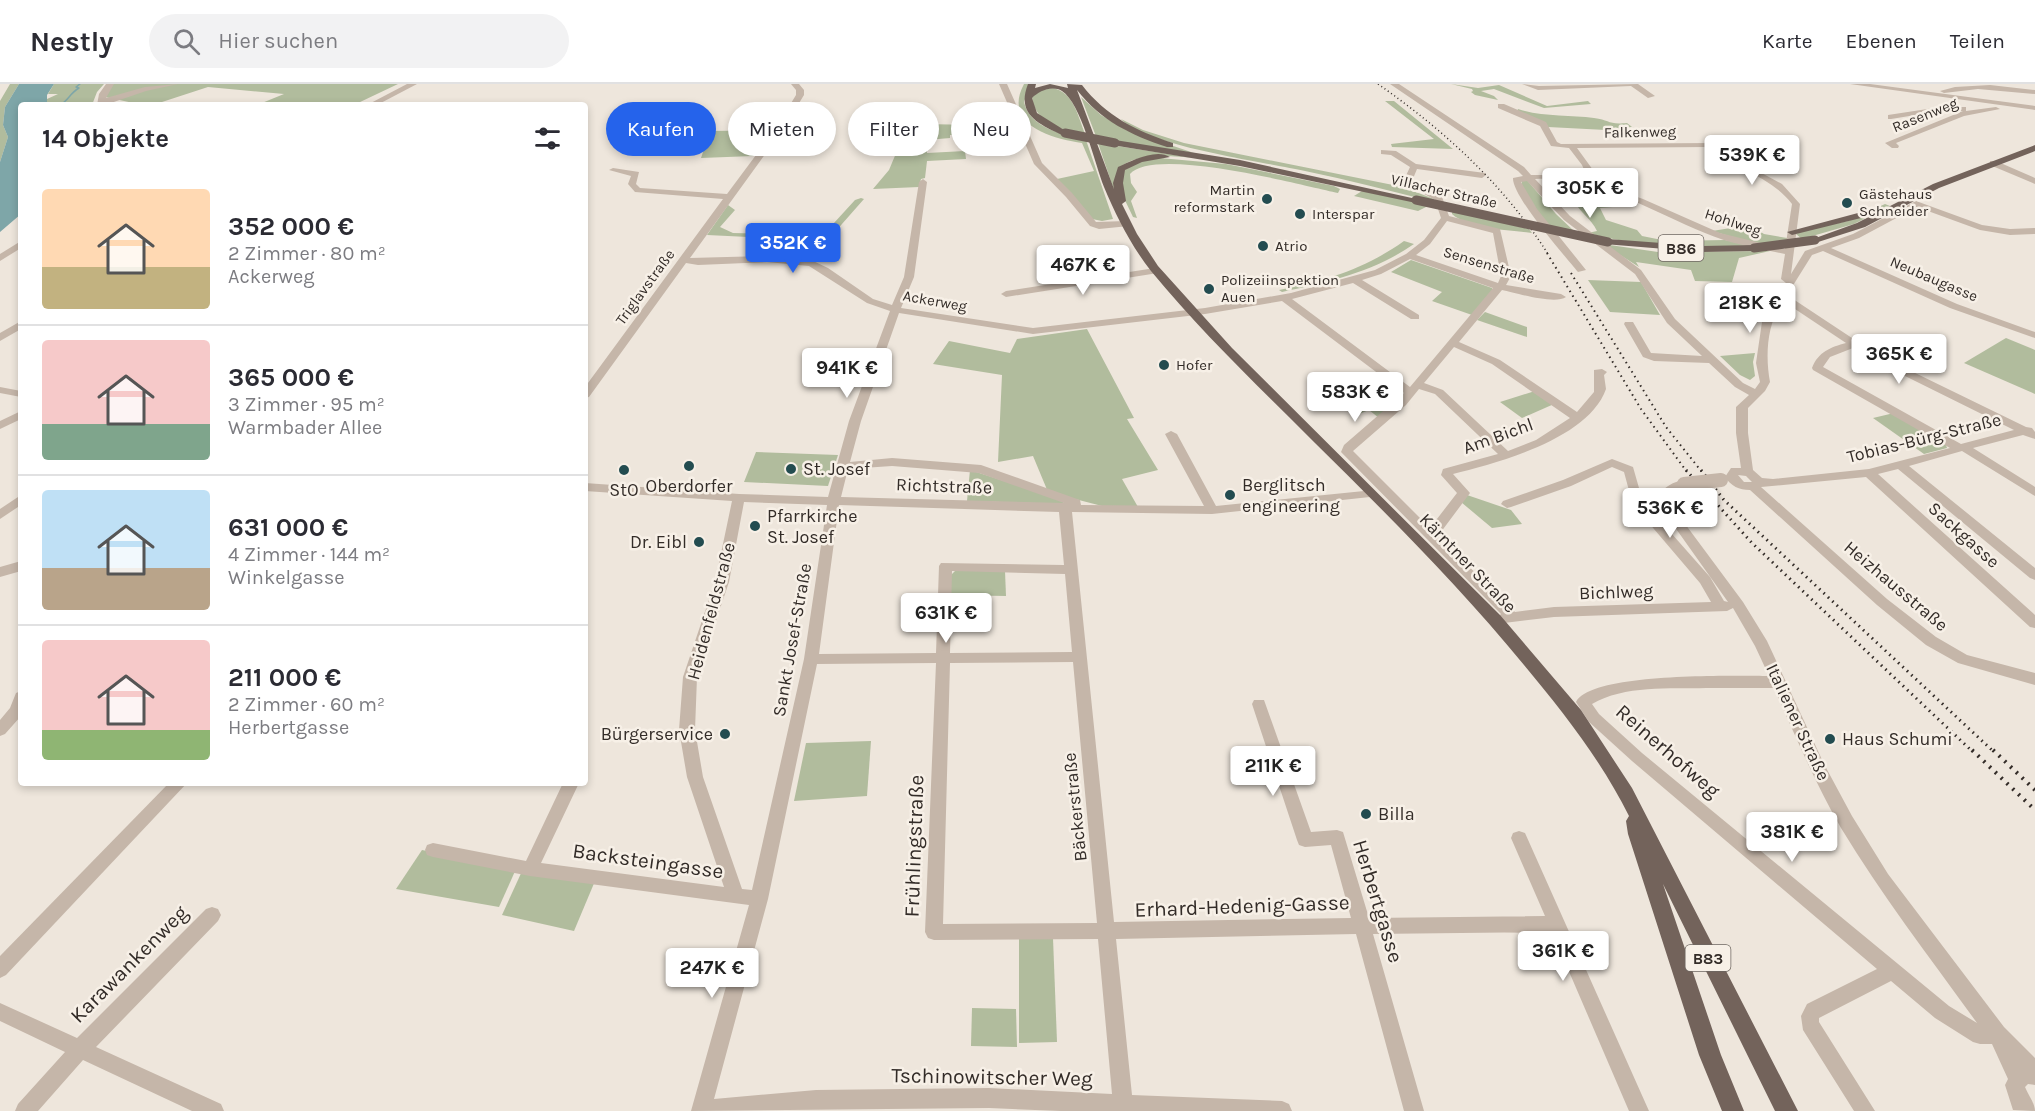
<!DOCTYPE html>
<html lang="de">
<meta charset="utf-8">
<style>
body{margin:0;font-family:Karla,sans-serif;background:#f2f2f3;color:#2b2b33;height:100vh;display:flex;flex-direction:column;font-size:22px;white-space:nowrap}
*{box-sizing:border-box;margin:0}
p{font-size:20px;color:#7c7c81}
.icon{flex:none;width:33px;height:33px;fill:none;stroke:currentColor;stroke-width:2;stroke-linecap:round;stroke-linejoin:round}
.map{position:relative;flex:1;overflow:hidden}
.drawer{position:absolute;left:18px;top:18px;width:570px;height:684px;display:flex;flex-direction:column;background:#fff;border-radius:6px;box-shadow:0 3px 9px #0003}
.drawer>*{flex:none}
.top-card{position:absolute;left:606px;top:18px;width:570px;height:54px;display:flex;gap:12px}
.price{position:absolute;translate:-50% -51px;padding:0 14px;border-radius:6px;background:#fff;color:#222;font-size:20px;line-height:39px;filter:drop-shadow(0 2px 3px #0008)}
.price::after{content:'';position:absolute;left:50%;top:36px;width:18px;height:14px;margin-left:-9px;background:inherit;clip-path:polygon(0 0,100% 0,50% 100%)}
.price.selected{background:#2563eb;color:#fff}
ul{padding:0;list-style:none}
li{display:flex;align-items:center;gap:18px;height:150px;padding:0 24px}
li+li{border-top:2px solid #e1e1e2}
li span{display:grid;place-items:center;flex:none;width:168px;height:120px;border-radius:6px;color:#555}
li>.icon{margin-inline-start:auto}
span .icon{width:72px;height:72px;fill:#fffc;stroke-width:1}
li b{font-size:26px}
h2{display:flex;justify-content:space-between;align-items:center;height:72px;padding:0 24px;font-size:26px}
.tag{padding:0 21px;border-radius:27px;background:#fff;box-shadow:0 3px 9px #0003;font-size:21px;line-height:54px}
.tag.selected{background:#2563eb;color:#fff}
header{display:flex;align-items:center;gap:36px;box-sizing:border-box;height:84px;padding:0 30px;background:#fff;border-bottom:2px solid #e1e1e2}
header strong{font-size:28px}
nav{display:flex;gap:33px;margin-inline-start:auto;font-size:21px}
.search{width:420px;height:54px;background:#f2f2f3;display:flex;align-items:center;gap:15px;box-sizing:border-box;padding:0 21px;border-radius:33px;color:#7c7c81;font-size:22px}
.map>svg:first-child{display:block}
</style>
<header>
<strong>Nestly</strong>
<div class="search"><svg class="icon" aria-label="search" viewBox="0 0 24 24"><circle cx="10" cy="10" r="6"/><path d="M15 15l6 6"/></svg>Hier suchen</div>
<nav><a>Karte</a><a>Ebenen</a><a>Teilen</a></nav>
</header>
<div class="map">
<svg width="2035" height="1027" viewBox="0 0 2035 1027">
<rect width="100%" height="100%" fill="#eee6dc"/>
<!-- green -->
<g fill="#b1bc9d">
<path d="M10,0H19L5,23L3,41L8,53L0,78V17Z"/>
<path d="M54,0H104L97,8L92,21H47V15L58,10H48Z"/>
<path d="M112,0H398L358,19L366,21H257L284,10L208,3L162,18L143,21L105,13Z"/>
<path d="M1024,0H1030L1024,18C1030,45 1064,50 1086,56L1113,135L1102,137L1092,135L1057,95L1094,87L1082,59C1052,55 1002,41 1024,0Z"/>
<path d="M1451,0L1478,4L1499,1L1547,22L1588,17L1591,20L1544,24L1494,5L1481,7L1494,12L1498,16L1475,11L1471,8L1473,7L1472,5Z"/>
<path d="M1053,4C1075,9 1078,34 1086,52C1064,46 1034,39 1032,13L1036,7Z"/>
<path d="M1081,13L1101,31L1126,46L1194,69L1097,55Z"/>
<path d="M1385,17H1394L1453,65L1392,63L1391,60L1434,55Z"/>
<path d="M1518,25C1541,33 1570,31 1594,34C1610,36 1608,41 1627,39L1632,43L1606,46L1548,43L1517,28Z"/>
<path d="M1121,35L1143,46L1184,59L1403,103L1434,115V118C1391,107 1348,96 1305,87C1265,78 1145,62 1121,35Z"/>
<path d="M923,40L977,41V50L950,51V54L927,56V69L965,67L966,75L927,77L925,94L921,95L919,103L873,105L889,86L907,43Z"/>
<path d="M773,46L753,72L701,74L710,47Z"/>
<path d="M1098,59L1194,74C1171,72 1136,68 1118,85L1116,106H1114Z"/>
<path d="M1160,74L1226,80L1334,102L1340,105L1338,109C1301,101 1154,62 1130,90L1131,99L1137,108L1131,117L1137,134L1133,133L1121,108L1124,85L1142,77Z"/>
<path d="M1526,95L1556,130L1575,148L1551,145L1521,106L1522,96Z"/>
<path d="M1362,107L1430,121L1418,127L1354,112Z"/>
<path d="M1584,107L1600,116L1610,117L1613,123L1600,124L1606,136L1637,146L1642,152L1667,157L1725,156L1753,161C1700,164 1640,164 1588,149L1597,147C1591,134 1581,130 1574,117Z"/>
<path d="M861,114L864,115L827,157L707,151L728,121L735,126L720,143L733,149L823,151L855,116Z"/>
<path d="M1885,120L1890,122L1854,140L1802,155L1796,150L1804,146L1848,137Z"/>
<path d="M1452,127L1529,145L1532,149C1510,146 1468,145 1452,130Z"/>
<path d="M1750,141L1764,150L1787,154V158L1760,161L1712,147Z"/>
<path d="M1404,157L1414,160C1374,188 1328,198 1282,208L1279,206C1327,196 1363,186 1404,157Z"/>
<path d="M1603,160L1658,168L1770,167L1739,174L1732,198L1695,197L1691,186L1636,178L1639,183Z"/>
<path d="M1411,176L1492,204L1493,206L1472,231L1432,217L1442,208L1391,188Z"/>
<path d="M1588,196L1641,198L1660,231L1610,228Z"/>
<path d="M1738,201L1771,214L1761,227L1737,221L1735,211Z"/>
<path d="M1485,228L1527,243V253L1477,236Z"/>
<path d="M1087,245L1134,334L1127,335L1158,386L1122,395L1138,423L1102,422L1048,408L1033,372L998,378L1002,291L933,280L949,257L1010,269L1017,255Z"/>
<path d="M2006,254L2035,266V310L1964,279Z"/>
<path d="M1755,269L1753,278L1755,292L1750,296L1740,291L1720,272Z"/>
<path d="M1394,305L1401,313L1379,334L1369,326L1359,330L1346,318Z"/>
<path d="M1535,307L1554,320L1522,334L1500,318Z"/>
<path d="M1894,329L1946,361L1947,364L1924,370L1873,334Z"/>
<path d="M756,368L838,371L828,402L744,398Z"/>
<path d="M970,386L1063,416L1064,420L967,417Z"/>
<path d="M1467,411L1511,426L1522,440L1492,444L1461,418Z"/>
<path d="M955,487H1005L1006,512L951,511V491Z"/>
<path d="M871,657L867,712L794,717L806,659Z"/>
<path d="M422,766L516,785L499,823L396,805Z"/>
<path d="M523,785L595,797L574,847L502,831Z"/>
<path d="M1019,854H1053L1057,958L1019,959Z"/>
<path d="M972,924L1016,925L1017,963L971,962Z"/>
</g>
<!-- water -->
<path fill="#7ea6a8" d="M19,0H54L47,11V21H21V130L0,148V78L8,53L3,41L5,23Z"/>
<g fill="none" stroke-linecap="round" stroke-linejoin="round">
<!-- stream -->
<path stroke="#7ea6a8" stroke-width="1.5" d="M60,21C68,17 70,9 79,4L76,3L80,0"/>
<!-- minor -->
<g fill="#c5b6a9" fill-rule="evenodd">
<path d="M106,0H114L106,14L145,3L178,0L146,7L105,21H97L99,10Z"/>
<path d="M407,0H417L377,21H367Z"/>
<path d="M791,0H799L804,6V11L782,47L690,174L767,172L811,176L828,184L873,215L892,221L904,193L919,98L923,95L927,98L914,193L901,224L1033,244L1205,224L1291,209L1375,186L1406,170L1424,156L1441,134L1435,116L1403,98L1410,83L1391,71L1381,70V66L1396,67L1416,80L1485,89L1486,91L1482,94L1417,85L1412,97L1442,113L1449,132L1500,145L1511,192L1506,201L1561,210L1566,213C1555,221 1516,209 1502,206L1459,258L1500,276L1577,328L1594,308V286L1602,285L1607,288L1604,291L1606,305C1589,354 1499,379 1453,390L1470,409L1438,452L1515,528L1554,523L1711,518L1700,499L1648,438L1631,414L1624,388L1612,383L1571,402L1511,423L1507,424L1501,420L1503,417L1563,396L1612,375L1633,383L1641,411L1656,432L1710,493L1724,517L1728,518L1662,425L1663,406C1670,400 1679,395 1688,397L1690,400L1688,403L1678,406L1673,410L1674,425L1743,518L1767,557L1824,680L1852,732L1888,790L2004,943L2035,974V1001L2028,1000L2025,1003C2028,1011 2035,1019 2035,1027L2013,1026L2005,1001L2008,995L1992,960H1980L1973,958L1935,934L1891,897L1819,934V938L1875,1027H1854L1803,946L1801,932L1807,920L1877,885L1632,677L1589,638L1576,618C1592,588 1735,592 1769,592L1755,562L1733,524L1727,527L1554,533L1504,539L1499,538L1497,534L1501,530L1341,368L1344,361L1404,309L1282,217L1205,230L1033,250L899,229L861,337L850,378L892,374L981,381L1080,416L1081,421L1204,422L1165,350L1171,347L1177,350L1216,422L1374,406L1376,409L1374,412L1370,413L1212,430L1072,428L1114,838L1351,834L1331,761L1305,763L1299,761L1297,756L1252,620L1254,616H1264L1311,748L1337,746L1343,748L1369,834L1545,832L1511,754L1513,749L1519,747L1525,749L1649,1027H1629L1552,848L1373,850L1424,1027H1404L1356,850L1116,855L1132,1011L1282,1017L1289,1020L1292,1027H1061L989,1024L691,1027L749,821L530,792L433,773L427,771L425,766L427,761L433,759L526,777L563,699H579L541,779L724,803L687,693L679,646L683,593L715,498L732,417L585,407V399L739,410L828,413L849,337L890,227L867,219L809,182L767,178L698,181L686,179L589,313L585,314V303L723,115L635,108L628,100L631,92L609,86L613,84L639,88L636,100L640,104L727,110L776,44L796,11V6ZM1447,137L1493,149L1501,192L1498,199L1416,171L1430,160ZM1410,175L1493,204L1410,303L1292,215L1353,199L1411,235H1419V231L1362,196L1381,190ZM1454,263L1492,280L1570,334L1536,356L1508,367L1443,306L1424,299ZM1419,305L1435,310L1498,370L1443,385L1441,391L1457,409L1430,444L1353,367L1406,321ZM892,382L979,389L1064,419L841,413L848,385ZM744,418L827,421L804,575L752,806L742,805L703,693L695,646L697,593L729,498ZM839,421L1059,428L1064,481L941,479L939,482L936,569L819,570ZM952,487L1065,490L1072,568L950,569ZM1073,578L1097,839L943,840L950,579ZM936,579L925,848L928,854L934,856L1098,855L1112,1010L989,1004L816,1006L714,1015L768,815L817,580ZM1706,604H1774C1795,651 1815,699 1841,744C1882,812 1931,875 1977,939L1949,922L1642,669L1599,630L1592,620C1624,601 1670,605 1706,604Z"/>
<path d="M999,0H1007L1042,79L1072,109L1096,138L1126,137L1130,140L1129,142L1099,145L1090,142L1066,113L1034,80Z"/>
<path d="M1390,0H1399L1524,83L1531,91H1561L1589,97L1582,81L1569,64L1551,62L1540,42L1498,24V20H1504L1546,38L1557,58L1561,60L1713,59L1734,74L1782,100L1800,120L1791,190L1805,167L1853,150L1916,117L1982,141L2010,145L2035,144V150L2010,151L1980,146L1917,123L1859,154L1831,164L1957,220L2035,248V254L1950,224L1823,167L1812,171L1787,211L1858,258L1909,286L2026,343L2032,344L2035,348V355L2023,351L1973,364L2035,403V412L1962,367L1909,382L2035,484V496L2030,494L1898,385L1878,390L2035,531V544L2030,543L1866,393L1761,403L1887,515L1936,553L1967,571L2035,589V601L1958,579L1926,561L1877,521L1750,406C1739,406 1731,402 1725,393L1731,384H1741L1736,349V323L1749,311L1735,303L1709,279L1654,277L1643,273L1624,240L1625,238H1633L1651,269L1702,272L1667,239L1635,190L1564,136L1527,97L1521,98L1537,125L1586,186L1578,188C1564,171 1512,112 1513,94L1523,92L1518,87ZM1708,63C1734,85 1771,92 1792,120L1785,165L1720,149L1643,115L1598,99L1593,86L1577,64ZM1535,95C1595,91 1651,127 1705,149C1730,160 1758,164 1785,170L1781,195L1786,199L1763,231L1756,279L1760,298L1755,305L1743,299L1675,235L1641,186L1570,132ZM1783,217L1846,259C1831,263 1818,268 1812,284L1813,286L1950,364L1869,385L1773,395L1762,394L1753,386L1748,349V324L1765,307L1770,298C1765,271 1767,239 1783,217ZM1853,264L1901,290L2014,346L1961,360L1823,283L1830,273ZM1738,391L1746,392L1752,398H1744Z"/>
<path d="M1522,0L1539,2L1638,0L1655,12L1648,14L1631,2L1538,6Z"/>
<path d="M1850,0H1870L2035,22V26Z"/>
<path d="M1990,1L2035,6V10L1978,5L1944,9L1940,7L1955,3Z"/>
<path d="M1963,23H1966V27L1996,23L2000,25L1964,32L1896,59L1899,62L1898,64H1892L1885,59L1963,27L1934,28L1891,35H1888V31L1934,24Z"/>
<path d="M1990,77H1996L2035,94V100L1990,81Z"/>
<path d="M21,157V164L0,177V170Z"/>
<path d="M1155,184L1158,185V189L1006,213L1001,210L1006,207Z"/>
<path d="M21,237V245L0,257V249Z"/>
<path d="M0,303L21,307V313L0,309Z"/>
<path d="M21,327V335L0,345V337Z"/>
<path d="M21,411V421L0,435V425Z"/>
<path d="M21,477V487L0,493V483Z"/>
<path d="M21,607V632L5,650L0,652V636L10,624L16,609Z"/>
<path d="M169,699H187L6,891L0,894V872Z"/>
<path d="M212,823L218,825L221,831L218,837L96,963L221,1020L224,1027H192L83,976L38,1027H15L18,1020L65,968L0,937V919L77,954L206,825Z"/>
</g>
<!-- major -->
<g fill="#73635b" fill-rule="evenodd">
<path d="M1028,0H1036L1035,4L1050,0L1068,4L1067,0L1082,1C1106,32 1136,47 1173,59V63H1167C1131,51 1101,37 1077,6L1114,105L1113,99L1118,83C1131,77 1156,64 1170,73L1142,78L1125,86L1123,99L1126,117L1122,120L1137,150L1158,182L1232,264L1500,531L1581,626L1632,704L1798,1027H1775L1663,800L1721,971L1744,1027H1722L1699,971L1628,750L1626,737L1629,732C1601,676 1563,628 1524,581C1460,503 1387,430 1315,359C1259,303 1202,249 1151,187C1132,163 1116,132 1104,103C1095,80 1081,19 1062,7C1052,1 1039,7 1032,14L1037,29L1069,49L1062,51C1038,40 1016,30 1028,0Z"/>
<path d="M1115,56L1240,76L1421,116L1416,119L1240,82L1112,61V57Z"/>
<path d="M2035,61V67L1939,104L1865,143L1815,159L1810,156L1857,139L1933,100Z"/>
<path d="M1858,129L1861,130V134L1792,151L1787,148Z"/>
<path d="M1608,155L1702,162L1754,161L1759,164L1754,167L1702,168L1604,160V156Z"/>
</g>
<!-- rail-far3 -->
<path stroke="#332c28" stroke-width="1.5" stroke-dasharray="1 3" stroke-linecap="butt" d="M1378,0C1445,47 1504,101 1548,170"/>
<!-- rail-far2 -->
<g stroke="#332c28" stroke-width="2" stroke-dasharray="1.5 4" stroke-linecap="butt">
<path d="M1547,169L1641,325L1687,388"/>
<path d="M1571,189L1666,343L1702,388"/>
</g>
<!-- rail-far1 -->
<g stroke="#332c28" stroke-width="3" stroke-dasharray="1.5 4.5" stroke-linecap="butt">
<path d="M1686,386L1752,459L1973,668"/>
<path d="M1701,386L1724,416L1994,668"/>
</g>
<!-- rail -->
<g stroke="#332c28" stroke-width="4" stroke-dasharray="2 6" stroke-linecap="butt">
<path d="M1972,666L2035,726"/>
<path d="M1993,666L2035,706"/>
</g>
<!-- minor-bridge -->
<path stroke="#c5b6a9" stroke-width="14" d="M1684,400L1721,396"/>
<!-- major-bridge -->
<g stroke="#73635b" stroke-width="9">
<path d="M1065,49L1115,59"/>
<path d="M1416,116L1608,158"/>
<path d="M1754,164L1815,156"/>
</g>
</g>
<!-- markers -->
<g fill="#234c50" stroke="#f7f0e7" stroke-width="2">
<circle cx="1267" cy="115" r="6"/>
<circle cx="1847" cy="119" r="6"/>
<circle cx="1300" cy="130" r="6"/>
<circle cx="1263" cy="162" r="6"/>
<circle cx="1209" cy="205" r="6"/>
<circle cx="1164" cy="281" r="6"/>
<circle cx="689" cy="382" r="6"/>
<circle cx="791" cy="385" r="6"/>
<circle cx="624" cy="386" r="6"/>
<circle cx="1230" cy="411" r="6"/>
<circle cx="755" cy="442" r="6"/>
<circle cx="699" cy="458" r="6"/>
<circle cx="725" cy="650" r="6"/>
<circle cx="1830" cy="655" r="6"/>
<circle cx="1366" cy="730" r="6"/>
</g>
<g text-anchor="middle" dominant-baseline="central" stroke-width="5" stroke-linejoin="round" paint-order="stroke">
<!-- far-street labels -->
<g font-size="15" fill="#332c28" stroke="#f7f0e7">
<text transform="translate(1925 31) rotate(-22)">Rasenweg</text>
<text transform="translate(1640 48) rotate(-1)">Falkenweg</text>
<text transform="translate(1444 107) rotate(13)">Villacher Straße</text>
<text transform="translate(1733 138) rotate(18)">Hohlweg</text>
<text transform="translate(1489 181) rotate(17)">Sensenstraße</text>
<text transform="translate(1934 195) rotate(23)">Neubaugasse</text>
<text transform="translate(645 203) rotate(-54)">Triglavstraße</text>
<text transform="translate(935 217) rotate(10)">Ackerweg</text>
</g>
<!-- far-poi labels -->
<g font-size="15" fill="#332c28" stroke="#f7f0e7" text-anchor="start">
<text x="1255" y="106" text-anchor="end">Martin<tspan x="1255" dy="17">reformstark</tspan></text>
<text x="1859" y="110">Gästehaus<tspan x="1859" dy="17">Schneider</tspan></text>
<text x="1312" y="130">Interspar</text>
<text x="1275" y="162">Atrio</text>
<text x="1221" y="196">Polizeiinspektion<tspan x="1221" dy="17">Auen</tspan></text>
<text x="1176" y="281">Hofer</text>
</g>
<!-- shield labels -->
<g fill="#f7f0e7" stroke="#6e6761" stroke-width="1.5">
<rect x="1658.5" y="151" width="45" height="26" rx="4.5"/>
<rect x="1685.5" y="861" width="45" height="26" rx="4.5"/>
</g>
<g font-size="16" font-weight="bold" fill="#332c28">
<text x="1681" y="164">B86</text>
<text x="1708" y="874">B83</text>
</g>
<!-- street labels -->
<g font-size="18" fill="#332c28" stroke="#f7f0e7">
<text transform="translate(1498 352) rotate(-20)">Am Bichl</text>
<text transform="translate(1924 354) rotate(-14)">Tobias-Bürg-Straße</text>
<text transform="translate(944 402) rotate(2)">Richtstraße</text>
<text transform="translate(1964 451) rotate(42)">Sackgasse</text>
<text transform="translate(1468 479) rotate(46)">Kärntner Straße</text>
<text transform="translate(1896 502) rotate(40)">Heizhausstraße</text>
<text transform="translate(1616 508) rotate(-2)">Bichlweg</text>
<text transform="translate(711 527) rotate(-75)">Heidenfeldstraße</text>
<text transform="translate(792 556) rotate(-80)">Sankt Josef-Straße</text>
<text transform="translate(1798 638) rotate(65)">Italiener Straße</text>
<text transform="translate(1075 723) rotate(-96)">Bäckerstraße</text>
</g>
<!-- poi labels -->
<g font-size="18" fill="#332c28" stroke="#f7f0e7" text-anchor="start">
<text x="803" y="385">St. Josef</text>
<text x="1242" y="401">Berglitsch<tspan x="1242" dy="21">engineering</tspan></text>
<text x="689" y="402" text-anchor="middle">Oberdorfer</text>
<text x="624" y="406" text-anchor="middle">StO</text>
<text x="767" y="432">Pfarrkirche<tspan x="767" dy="21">St. Josef</tspan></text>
<text x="687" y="458" text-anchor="end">Dr. Eibl</text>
<text x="713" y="650" text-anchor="end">Bürgerservice</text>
<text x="1842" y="655">Haus Schumi</text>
<text x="1378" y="730">Billa</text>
</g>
<!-- near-street labels -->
<g font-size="21" fill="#332c28" stroke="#f7f0e7">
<text transform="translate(1668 667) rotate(41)">Reinerhofweg</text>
<text transform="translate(914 762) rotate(-88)">Frühlingstraße</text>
<text transform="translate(648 777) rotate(8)">Backsteingasse</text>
<text transform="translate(1378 817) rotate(73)">Herbertgasse</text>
<text transform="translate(1242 822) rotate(-2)">Erhard-Hedenig-Gasse</text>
<text transform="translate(129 880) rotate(-45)">Karawankenweg</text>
<text transform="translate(992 993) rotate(1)">Tschinowitscher Weg</text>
</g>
</g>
</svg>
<b class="price" style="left:1752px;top:102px">539K €</b>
<b class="price" style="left:1590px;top:135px">305K €</b>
<b class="price selected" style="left:793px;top:190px">352K €</b>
<b class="price" style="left:1083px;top:212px">467K €</b>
<b class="price" style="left:1750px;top:250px">218K €</b>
<b class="price" style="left:1899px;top:301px">365K €</b>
<b class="price" style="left:847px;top:315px">941K €</b>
<b class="price" style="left:1355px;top:339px">583K €</b>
<b class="price" style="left:1670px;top:455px">536K €</b>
<b class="price" style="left:946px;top:560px">631K €</b>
<b class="price" style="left:1273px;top:713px">211K €</b>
<b class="price" style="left:1792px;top:779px">381K €</b>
<b class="price" style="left:1563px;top:898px">361K €</b>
<b class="price" style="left:712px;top:915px">247K €</b>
<div class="top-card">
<a class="tag selected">Kaufen</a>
<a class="tag">Mieten</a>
<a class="tag">Filter</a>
<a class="tag">Neu</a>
</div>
<section class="drawer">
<h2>14 Objekte<svg class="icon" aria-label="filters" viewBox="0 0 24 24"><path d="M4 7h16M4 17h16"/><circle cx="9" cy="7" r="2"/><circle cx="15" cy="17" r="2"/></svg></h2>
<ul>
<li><span style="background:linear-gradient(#ffd9b3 65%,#c2b280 0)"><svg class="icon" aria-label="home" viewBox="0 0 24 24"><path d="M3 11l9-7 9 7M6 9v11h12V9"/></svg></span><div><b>352 000 €</b><p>2 Zimmer · 80 m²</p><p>Ackerweg</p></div></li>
<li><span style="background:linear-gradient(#f6c9c9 70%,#7fa58c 0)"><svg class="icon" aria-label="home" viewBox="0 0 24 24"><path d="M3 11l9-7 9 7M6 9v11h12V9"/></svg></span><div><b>365 000 €</b><p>3 Zimmer · 95 m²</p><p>Warmbader Allee</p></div></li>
<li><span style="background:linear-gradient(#bfe0f5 65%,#b9a48a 0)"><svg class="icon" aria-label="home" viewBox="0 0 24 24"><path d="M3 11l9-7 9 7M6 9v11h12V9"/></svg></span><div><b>631 000 €</b><p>4 Zimmer · 144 m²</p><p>Winkelgasse</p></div></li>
<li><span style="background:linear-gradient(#f6c9c9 75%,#8fb573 0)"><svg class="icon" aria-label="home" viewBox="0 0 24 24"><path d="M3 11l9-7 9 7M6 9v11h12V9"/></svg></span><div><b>211 000 €</b><p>2 Zimmer · 60 m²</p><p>Herbertgasse</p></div></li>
</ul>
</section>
</div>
